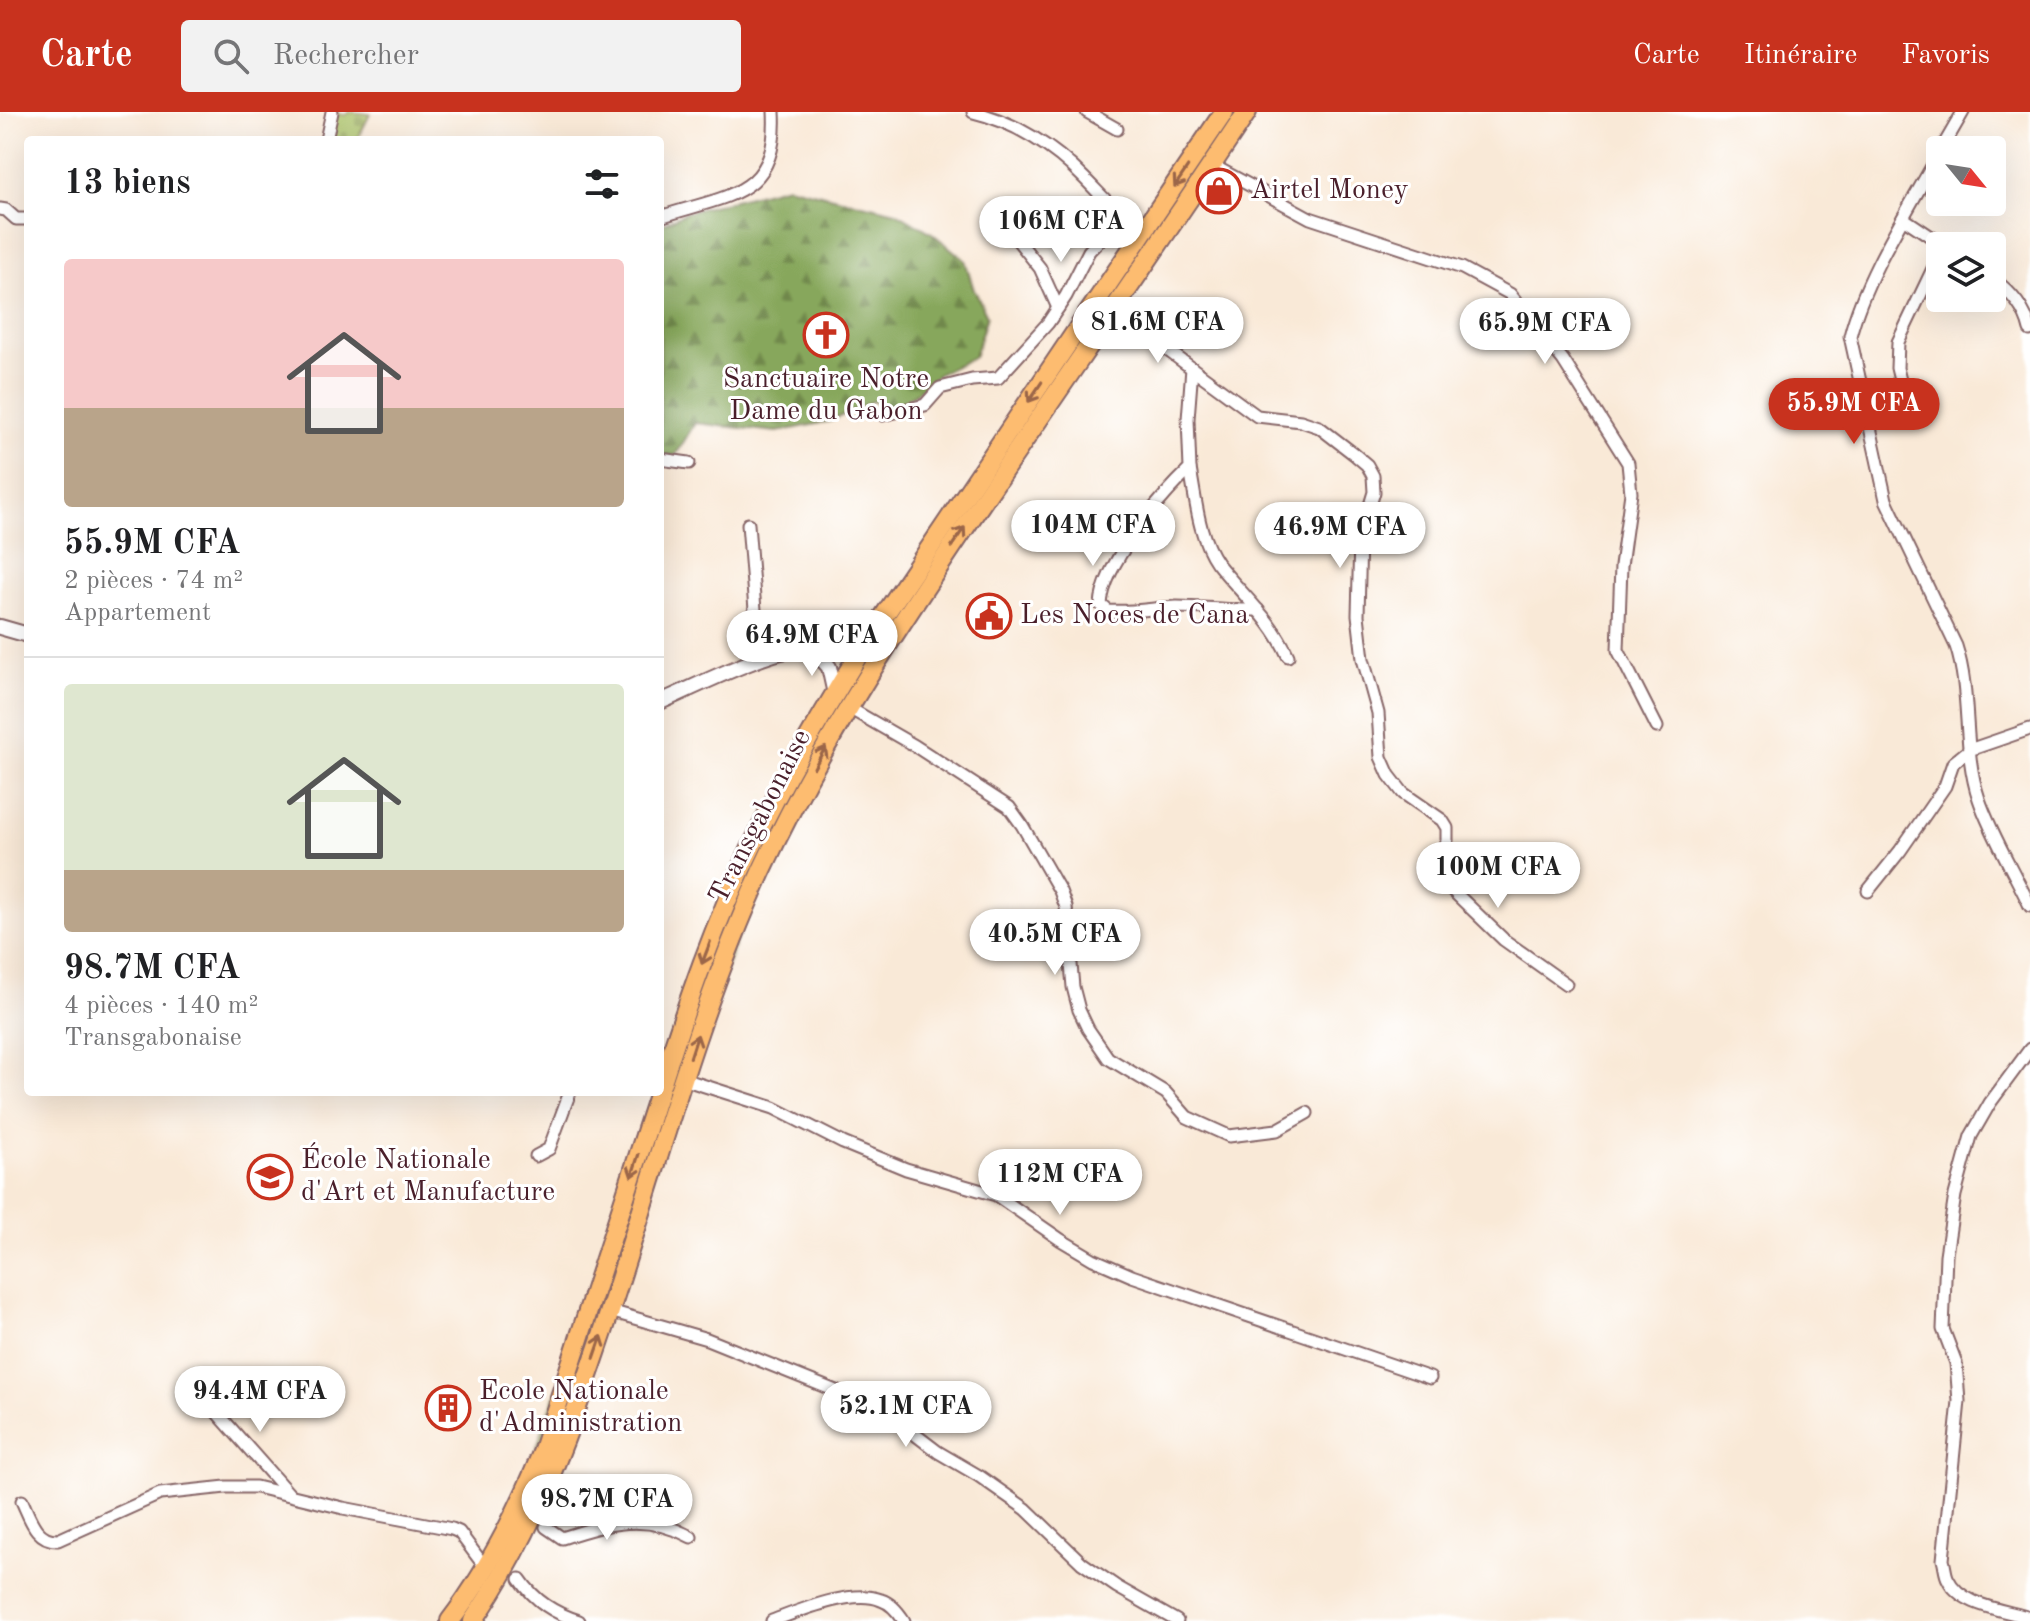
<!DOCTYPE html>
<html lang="fr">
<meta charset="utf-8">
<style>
body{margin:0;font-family:"Old Standard TT",serif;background:#f2f2f2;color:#202124;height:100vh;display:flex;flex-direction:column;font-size:30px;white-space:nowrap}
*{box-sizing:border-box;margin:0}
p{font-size:26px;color:#757577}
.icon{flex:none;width:44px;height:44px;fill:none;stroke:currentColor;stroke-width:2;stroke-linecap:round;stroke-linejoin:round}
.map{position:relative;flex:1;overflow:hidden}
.panel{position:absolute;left:24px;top:24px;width:640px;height:960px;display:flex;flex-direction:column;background:#fff;border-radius:8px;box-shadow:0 8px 32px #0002}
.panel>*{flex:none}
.needle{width:52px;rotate:120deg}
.buttons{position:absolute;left:1926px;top:24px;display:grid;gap:16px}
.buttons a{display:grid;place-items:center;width:80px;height:80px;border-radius:8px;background:#fff;box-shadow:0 8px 32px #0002;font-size:40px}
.price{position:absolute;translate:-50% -68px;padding:0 18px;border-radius:28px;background:#fff;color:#222;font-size:26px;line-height:52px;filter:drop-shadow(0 2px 4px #0008)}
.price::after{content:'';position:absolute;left:50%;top:48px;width:24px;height:18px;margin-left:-12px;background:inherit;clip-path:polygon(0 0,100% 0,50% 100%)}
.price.active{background:#c8321e;color:#fff}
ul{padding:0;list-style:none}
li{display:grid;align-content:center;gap:16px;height:424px;padding:0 40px}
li+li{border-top:2px solid #e0e0e0}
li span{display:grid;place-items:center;height:248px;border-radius:8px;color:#555}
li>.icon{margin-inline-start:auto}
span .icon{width:144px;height:144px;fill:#fffc;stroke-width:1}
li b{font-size:34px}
h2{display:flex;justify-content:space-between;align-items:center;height:96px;padding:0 40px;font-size:34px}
header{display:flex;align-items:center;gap:48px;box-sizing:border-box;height:112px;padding:0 40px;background:#c8321e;color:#fff}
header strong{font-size:38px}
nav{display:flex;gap:44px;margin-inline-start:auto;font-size:28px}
.search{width:560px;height:72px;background:#f2f2f2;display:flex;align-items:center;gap:20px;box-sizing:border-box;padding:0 28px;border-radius:8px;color:#757577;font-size:30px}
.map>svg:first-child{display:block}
</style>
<header>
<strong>Carte</strong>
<div class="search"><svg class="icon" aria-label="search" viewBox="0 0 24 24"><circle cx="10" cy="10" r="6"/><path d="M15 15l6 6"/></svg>Rechercher</div>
<nav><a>Carte</a><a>Itinéraire</a><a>Favoris</a></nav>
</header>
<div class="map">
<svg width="2030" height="1509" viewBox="0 0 2030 1509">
<defs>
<pattern id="green-dots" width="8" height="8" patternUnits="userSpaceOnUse" patternTransform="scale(2)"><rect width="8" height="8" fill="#aac166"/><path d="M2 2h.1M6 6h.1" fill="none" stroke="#94a559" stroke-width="1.8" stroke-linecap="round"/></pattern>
<pattern id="forest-firs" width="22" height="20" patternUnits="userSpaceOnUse" patternTransform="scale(2)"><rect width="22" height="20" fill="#87a75b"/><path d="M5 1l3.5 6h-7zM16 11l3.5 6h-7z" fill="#70874b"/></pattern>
<pattern id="cemetery-stones" width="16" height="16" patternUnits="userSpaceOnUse" patternTransform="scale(2)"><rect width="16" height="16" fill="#aac166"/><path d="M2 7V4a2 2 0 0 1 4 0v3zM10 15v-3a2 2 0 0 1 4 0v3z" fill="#94a559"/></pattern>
</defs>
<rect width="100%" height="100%" fill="#fff"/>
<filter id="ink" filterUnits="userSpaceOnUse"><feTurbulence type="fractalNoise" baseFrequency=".0125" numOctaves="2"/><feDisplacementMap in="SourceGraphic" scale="16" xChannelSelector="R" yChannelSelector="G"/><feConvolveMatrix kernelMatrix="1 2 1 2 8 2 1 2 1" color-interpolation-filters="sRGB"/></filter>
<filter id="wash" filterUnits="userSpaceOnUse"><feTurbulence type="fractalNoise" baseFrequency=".006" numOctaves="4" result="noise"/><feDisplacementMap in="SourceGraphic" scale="32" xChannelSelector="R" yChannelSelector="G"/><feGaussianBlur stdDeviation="1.8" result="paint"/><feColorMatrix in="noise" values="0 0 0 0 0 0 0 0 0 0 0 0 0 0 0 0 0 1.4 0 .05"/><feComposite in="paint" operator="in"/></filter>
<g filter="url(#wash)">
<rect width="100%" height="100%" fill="#f9e9d7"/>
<!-- green -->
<path fill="url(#green-dots)" stroke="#7a7048" stroke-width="2" d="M1232,0H1239L786,691L580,1264L530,1395L464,1509H457L496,1449L711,846L781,689L858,553Z"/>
<!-- forest -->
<path fill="url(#forest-firs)" stroke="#686343" stroke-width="2" d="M787,74L896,100L932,121L965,148L973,175L987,204L974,245L940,261L915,282L891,296L872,289L831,309L777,320L695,311L675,344L660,342V113L685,101Z"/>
<!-- cemetery -->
<path fill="url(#cemetery-stones)" stroke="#7a7048" stroke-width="2" d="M334,0L344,3L351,0L370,2L357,28H332Z"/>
</g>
<g filter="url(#ink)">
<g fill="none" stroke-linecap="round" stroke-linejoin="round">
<!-- minor casing -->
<g stroke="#876667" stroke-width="15">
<g id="minor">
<path d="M973,0C1015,10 1054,35 1084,66C1100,82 1115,99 1133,114"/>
<path d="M1087,0L1117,17"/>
<path d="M326,28L332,0"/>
<path d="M1941,38L1963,0"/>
<path d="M1940,40C1910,95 1865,164 1850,224L1886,388L1956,534C1972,583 1962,637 1979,687C1990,720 2015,762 2030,794"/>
<path d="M1212,53L1310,106L1462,156L1510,182L1563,248L1628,351L1631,381L1621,454L1618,538L1657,615"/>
<path d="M0,97L6,98L16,107H28"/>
<path d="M660,105C726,83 779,85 774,0"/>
<path d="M1903,106L1945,134"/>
<path d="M1016,126L1040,156L1058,196"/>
<path d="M1992,166C2010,179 2025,196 2030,218"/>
<path d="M1144,221L1257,304L1301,309L1319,315L1354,342L1367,353L1373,364L1374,380L1360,426L1358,503L1363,547L1378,601L1381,645L1389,663L1403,681L1442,708L1447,716V728L1441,756L1443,766L1449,775L1504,828L1566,872"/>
<path d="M1192,256L1188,307L1190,357C1160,386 1103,452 1101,493L1108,499C1131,501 1154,496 1177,495C1204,495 1230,499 1258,498"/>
<path d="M883,303L925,293L940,276L972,268L998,266L1048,211L1066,184L1089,139L1122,105"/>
<path d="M1909,306L1897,256L1898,230L1940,142"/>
<path d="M660,347L689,351"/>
<path d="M1190,357C1196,388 1198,424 1217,451C1241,482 1272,507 1288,544"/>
<path d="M748,412L756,510L764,545"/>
<path d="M849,596L915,634L1009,695L1022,713L1060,779L1066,795L1073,875L1079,898L1088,917L1108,946L1166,981L1187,1005L1229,1024L1277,1018L1307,1001"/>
<path d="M1868,779L1900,739L1945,674L1953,651L1969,638L2030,617"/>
<path d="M2030,937L1990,991L1971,1024L1955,1083L1946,1143L1943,1217L1956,1251L1959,1289L1943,1448C1945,1454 1945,1462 1948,1467C1960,1494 2005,1498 2030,1506"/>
<path d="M683,967L774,996L843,1031L906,1057L996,1083L1061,1128L1093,1147L1132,1164L1430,1266"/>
<path d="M536,1044L549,1037L570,980"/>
<path d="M610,1199L707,1227L883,1298L938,1340L979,1364L1026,1397L1082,1451L1117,1475L1177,1509"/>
<path d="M205,1287L288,1381"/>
<path d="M22,1389C30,1406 36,1429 58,1428L160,1382L226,1375H256L343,1396L452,1417L459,1420L485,1455"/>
<path d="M546,1415L562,1426C609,1411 645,1400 691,1425"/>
<path d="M520,1467C535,1489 554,1501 579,1509"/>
<path d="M772,1509C799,1499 853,1476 881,1488C891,1491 899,1501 904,1509"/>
</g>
</g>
<!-- tertiary casing -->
<g stroke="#876667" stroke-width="18">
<g id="tertiary">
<path d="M0,515L28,523"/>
<path d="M812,536L829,555L835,582"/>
<path d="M660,590C697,574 735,554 774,542C816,529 832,548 872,516"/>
</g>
</g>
<!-- trunk casing -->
<g stroke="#876667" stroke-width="22">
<g id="trunk">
<path d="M660,976C687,892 715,809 754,730C786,662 826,596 865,532L1224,0"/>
<path d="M450,1509C488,1459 518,1399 542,1341L659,980"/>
<path d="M473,1509C532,1423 567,1327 600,1229C653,1072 693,909 762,758C823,626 905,504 987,383C1073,256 1162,129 1247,0"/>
</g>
</g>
<!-- minor -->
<use href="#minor" stroke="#fff" stroke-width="11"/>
<!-- tertiary -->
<use href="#tertiary" stroke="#fff" stroke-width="14"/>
<!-- trunk -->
<use href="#trunk" stroke="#fdbc70" stroke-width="18"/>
</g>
<!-- one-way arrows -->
<defs><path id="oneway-shaft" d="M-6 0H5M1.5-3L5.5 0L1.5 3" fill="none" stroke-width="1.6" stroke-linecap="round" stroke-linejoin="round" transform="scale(2)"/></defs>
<g stroke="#9b664a">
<use href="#oneway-shaft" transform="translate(1181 65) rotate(124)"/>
<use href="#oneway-shaft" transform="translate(1035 280) rotate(124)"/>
<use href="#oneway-shaft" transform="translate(958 425) rotate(-56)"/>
<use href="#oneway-shaft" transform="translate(820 645) rotate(-61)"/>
<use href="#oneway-shaft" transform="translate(706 841) rotate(111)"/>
<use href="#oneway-shaft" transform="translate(694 934) rotate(-72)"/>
<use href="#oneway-shaft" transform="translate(635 1054) rotate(108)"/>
<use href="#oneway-shaft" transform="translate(598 1235) rotate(-71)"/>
</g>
</g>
<!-- icons -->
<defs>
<g id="shop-ring" transform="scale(2.3)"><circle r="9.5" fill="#fff" stroke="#c8321e" stroke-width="1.5"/><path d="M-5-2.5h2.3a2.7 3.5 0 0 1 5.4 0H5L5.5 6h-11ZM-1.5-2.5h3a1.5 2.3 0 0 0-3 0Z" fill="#c8321e"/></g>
<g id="church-ring" transform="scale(2.3)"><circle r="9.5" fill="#fff" stroke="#c8321e" stroke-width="1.5"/><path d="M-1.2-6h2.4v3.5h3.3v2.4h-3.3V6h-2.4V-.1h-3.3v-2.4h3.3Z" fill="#c8321e"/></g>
<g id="civic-ring" transform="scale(2.3)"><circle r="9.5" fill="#fff" stroke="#c8321e" stroke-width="1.5"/><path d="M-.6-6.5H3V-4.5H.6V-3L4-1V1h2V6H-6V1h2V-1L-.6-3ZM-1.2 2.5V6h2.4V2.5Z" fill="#c8321e"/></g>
<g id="university-ring" transform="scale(2.3)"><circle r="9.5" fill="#fff" stroke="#c8321e" stroke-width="1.5"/><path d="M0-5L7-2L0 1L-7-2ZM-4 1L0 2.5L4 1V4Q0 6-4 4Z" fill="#c8321e"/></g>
<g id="building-ring" transform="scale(2.3)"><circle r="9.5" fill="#fff" stroke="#c8321e" stroke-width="1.5"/><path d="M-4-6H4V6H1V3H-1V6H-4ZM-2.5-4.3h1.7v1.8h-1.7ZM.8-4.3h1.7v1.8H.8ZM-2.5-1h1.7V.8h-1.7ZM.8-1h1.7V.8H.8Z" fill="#c8321e"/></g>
</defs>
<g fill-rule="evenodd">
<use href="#shop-ring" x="1219" y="79"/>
<use href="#church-ring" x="826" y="223"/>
<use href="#civic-ring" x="989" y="504"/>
<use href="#university-ring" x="270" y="1065"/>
<use href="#building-ring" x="448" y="1296"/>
</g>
<g text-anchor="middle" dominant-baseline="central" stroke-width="6" stroke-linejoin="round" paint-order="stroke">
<!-- poi labels -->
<g font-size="28" fill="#4a1f2b" stroke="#fff" text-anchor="start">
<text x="1250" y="79">Airtel Money</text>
<text x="826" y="268" text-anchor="middle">Sanctuaire Notre<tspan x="826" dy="32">Dame du Gabon</tspan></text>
<text x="1020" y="504">Les Noces de Cana</text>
<text x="301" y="1049">École Nationale<tspan x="301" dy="32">d'Art et Manufacture</tspan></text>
<text x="479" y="1280">Ecole Nationale<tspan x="479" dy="32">d'Administration</tspan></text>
</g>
<!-- street labels -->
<g font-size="28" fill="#4a1f2b" stroke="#fff">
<text transform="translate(761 705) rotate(-63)">Transgabonaise</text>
</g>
</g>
</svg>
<div class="buttons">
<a><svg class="needle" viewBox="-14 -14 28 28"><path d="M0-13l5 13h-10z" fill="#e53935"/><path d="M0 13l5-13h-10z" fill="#757577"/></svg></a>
<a><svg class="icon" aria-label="layers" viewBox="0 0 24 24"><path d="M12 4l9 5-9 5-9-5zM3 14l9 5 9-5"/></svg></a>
</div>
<b class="price" style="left:1061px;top:152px">106M CFA</b>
<b class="price" style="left:1158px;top:253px">81.6M CFA</b>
<b class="price" style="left:1545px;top:254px">65.9M CFA</b>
<b class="price active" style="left:1854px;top:334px">55.9M CFA</b>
<b class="price" style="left:1093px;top:456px">104M CFA</b>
<b class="price" style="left:1340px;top:458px">46.9M CFA</b>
<b class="price" style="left:812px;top:566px">64.9M CFA</b>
<b class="price" style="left:1498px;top:798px">100M CFA</b>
<b class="price" style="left:1055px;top:865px">40.5M CFA</b>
<b class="price" style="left:1060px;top:1105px">112M CFA</b>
<b class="price" style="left:260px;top:1322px">94.4M CFA</b>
<b class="price" style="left:906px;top:1337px">52.1M CFA</b>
<b class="price" style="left:607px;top:1430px">98.7M CFA</b>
<section class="panel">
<h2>13 biens<svg class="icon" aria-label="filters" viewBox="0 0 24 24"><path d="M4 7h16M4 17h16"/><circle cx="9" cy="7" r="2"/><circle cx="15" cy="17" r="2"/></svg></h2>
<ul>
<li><span style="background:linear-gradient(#f6c9c9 60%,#b9a48a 0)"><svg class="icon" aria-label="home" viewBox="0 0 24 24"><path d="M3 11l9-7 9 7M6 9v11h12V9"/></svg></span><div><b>55.9M CFA</b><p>2 pièces · 74 m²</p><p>Appartement</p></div></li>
<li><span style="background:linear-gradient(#dfe7d0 75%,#b9a48a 0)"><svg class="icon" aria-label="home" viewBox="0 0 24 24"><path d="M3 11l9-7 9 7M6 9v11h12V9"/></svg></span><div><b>98.7M CFA</b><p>4 pièces · 140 m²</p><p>Transgabonaise</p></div></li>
</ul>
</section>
</div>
